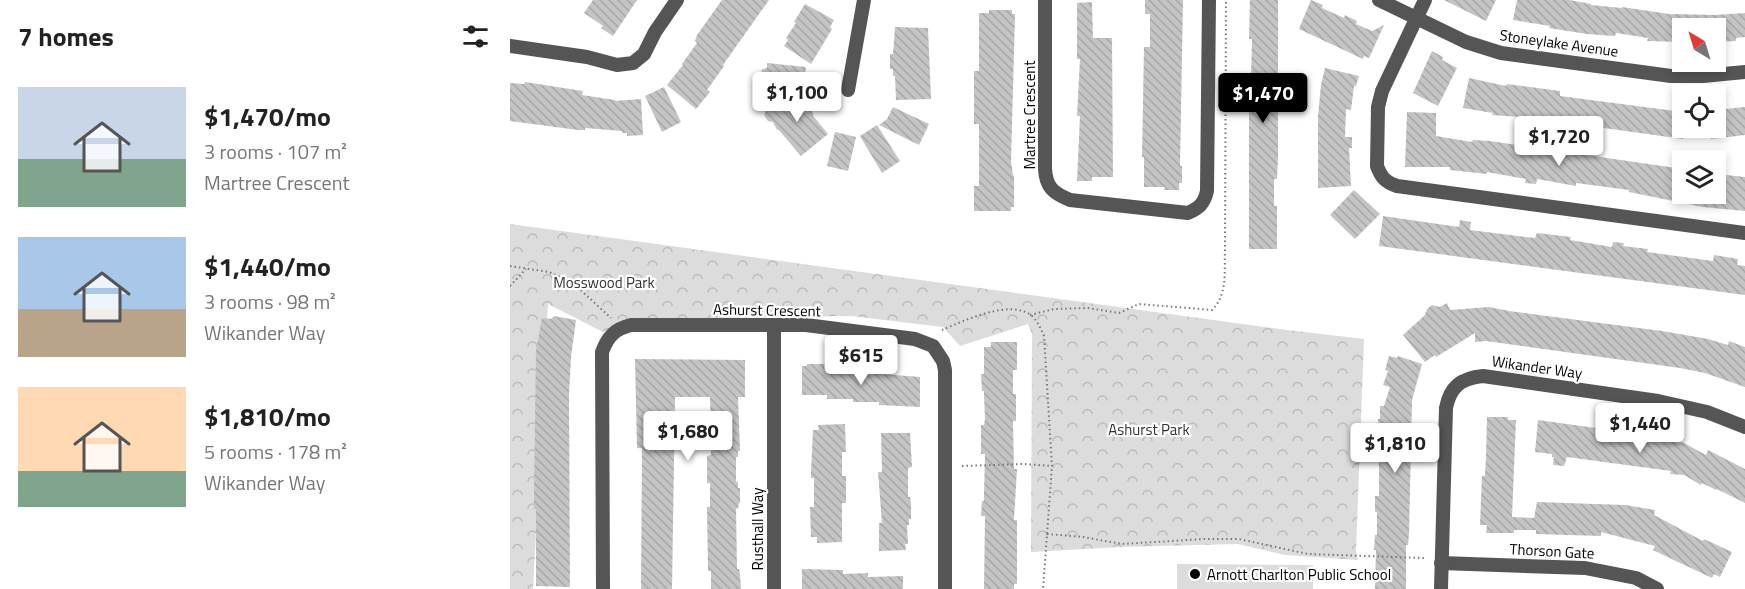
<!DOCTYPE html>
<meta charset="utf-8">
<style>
body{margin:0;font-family:"Titillium Web",sans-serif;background:#f6f6f6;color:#222;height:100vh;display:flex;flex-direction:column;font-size:22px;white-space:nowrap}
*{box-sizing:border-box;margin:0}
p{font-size:20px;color:#767676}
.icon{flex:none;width:33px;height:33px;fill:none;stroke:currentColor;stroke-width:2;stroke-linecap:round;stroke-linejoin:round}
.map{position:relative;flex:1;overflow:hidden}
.details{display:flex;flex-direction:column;background:#fff;width:510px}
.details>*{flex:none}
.needle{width:39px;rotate:322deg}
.buttons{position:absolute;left:1162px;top:18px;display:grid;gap:12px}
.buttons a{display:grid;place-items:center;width:54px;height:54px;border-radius:0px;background:#fff;box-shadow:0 3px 9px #0003;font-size:30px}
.price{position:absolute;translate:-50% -51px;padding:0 14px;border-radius:6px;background:#fff;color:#222;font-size:20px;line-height:39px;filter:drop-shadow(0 2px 3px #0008)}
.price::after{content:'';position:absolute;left:50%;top:36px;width:18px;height:14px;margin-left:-9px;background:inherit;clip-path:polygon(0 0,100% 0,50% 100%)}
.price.selected{background:#000;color:#fff}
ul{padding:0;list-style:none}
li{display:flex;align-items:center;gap:18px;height:150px;padding:0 18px}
li span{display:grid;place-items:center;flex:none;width:168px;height:120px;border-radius:0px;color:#555}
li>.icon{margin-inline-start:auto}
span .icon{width:72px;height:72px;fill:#fffc;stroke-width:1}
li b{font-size:26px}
h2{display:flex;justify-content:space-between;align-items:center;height:72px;padding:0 18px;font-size:26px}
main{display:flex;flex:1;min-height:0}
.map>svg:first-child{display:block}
</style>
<main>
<section class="details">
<h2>7 homes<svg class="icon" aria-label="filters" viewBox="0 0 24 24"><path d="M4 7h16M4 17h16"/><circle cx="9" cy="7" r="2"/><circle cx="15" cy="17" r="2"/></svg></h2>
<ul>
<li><span style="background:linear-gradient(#c9d6e8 60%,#7fa58c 0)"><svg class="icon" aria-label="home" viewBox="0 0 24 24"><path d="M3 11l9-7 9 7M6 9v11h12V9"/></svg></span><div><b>$1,470/mo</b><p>3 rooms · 107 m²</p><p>Martree Crescent</p></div></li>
<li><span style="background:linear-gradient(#a9c7e8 60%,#b9a48a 0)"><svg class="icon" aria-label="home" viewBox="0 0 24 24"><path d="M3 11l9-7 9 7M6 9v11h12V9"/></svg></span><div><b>$1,440/mo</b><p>3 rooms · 98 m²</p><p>Wikander Way</p></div></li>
<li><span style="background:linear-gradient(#ffd9b3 70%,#7fa58c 0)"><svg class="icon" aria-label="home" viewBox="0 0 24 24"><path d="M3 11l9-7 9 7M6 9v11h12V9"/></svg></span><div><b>$1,810/mo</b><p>5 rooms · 178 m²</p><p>Wikander Way</p></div></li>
</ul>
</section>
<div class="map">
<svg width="1235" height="589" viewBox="0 0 1235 589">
<defs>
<pattern id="park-crowns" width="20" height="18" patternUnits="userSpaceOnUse" patternTransform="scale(1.5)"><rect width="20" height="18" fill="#dcdcdc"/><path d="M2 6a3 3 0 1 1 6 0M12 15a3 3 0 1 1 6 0" fill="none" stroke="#bbb"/></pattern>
<pattern id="building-back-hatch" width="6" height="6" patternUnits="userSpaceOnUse" patternTransform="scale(1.5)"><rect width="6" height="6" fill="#c4c4c4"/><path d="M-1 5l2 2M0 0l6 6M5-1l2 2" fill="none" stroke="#a7a7a7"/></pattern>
</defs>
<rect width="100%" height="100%" fill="#fff"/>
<!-- grass -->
<path fill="#dcdcdc" d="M667,564L803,565V589H667Z"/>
<!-- park -->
<path fill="url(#park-crowns)" d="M0,224L777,330L854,339L846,552L848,560L775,555L728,544L611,547L521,552L522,334L518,324L450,346L433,327L341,316L125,319L93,332L38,304L23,589H0Z"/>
<!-- building -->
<g fill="url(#building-back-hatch)">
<path d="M83,0H127L103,36L91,28L93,26L74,13Z"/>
<path d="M212,0H259L213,65L214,66L197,90L200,92L186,109L157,85L173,65L172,64L187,43L185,41L187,35Z"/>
<path d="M635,0H673L670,166H672V183H669V190H654L655,187H634V157H632L634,47H640V14H635Z"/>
<path d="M740,0H768V157L767,179H764V206H767V249H739V78H741L742,39H739Z"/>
<path d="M801,0L813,5L812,8L834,18L835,15L847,21L846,24L862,31L874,25L859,58L854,56L853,59L789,29Z"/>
<path d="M934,0H986L976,21Z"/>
<path d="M1007,0H1059L1081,4V5L1112,8V7L1159,14L1205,15L1235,13V37L1226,38V41L1206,42V28H1173V42L1137,41L1138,38L1106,33L1105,36L1077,34L1039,28L1040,26L1003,20Z"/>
<path d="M582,2L583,38H602L603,177H582V181H567L570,116H567L570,59H567V3Z"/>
<path d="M295,4L324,20L320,27L322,29L301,64L274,46L278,40L276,38L286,23L284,22Z"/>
<path d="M479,10H502V14H505L501,161L503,175L504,176V207H501V211H464V186H469V124H464V71H469V13H479Z"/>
<path d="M385,27L418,28L421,99L386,100L385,76H383V69H380V54H383Z"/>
<path d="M922,51L933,57L932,60L947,68L928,106L903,93Z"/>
<path d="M257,63L296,67L293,88L255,84L256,76L251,70L257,68Z"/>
<path d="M815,68L849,76L846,86H844L841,110L836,109L835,137H842V148H839L841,186L808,188V116L811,85Z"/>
<path d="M959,78L996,86L997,84L1050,91V96L1173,112L1171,128H1173V139L1022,118L982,115L983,113L953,108Z"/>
<path d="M15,82L73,91L72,95L105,100V101L131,99L133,135L117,136V133H112V131L75,128V130H68L0,121V83L14,84Z"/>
<path d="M154,87L171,122L152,132L135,96Z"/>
<path d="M293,92L304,117L318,134L291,156L268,129L267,130L263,122L258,121L254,115L256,110Z"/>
<path d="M383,107L419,124L409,145L369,125L377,119Z"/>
<path d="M1235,107V135L1201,139L1200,128H1206V110Z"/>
<path d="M897,112L926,113V136L962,142L963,140L980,141L1173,169V194H1206V174L1235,177V211L1193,207L1119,192V190L1066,183V186L1027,179L1026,184L1015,183L1016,179L977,172V174L940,170V167H895Z"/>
<path d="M367,125L390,161L372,173L350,136Z"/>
<path d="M325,132L346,137L338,171L317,166Z"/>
<path d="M844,190L870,214L845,239L820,215Z"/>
<path d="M873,216L949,227L950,220L961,222L960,230L1025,238L1027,233L1061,237L1060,240L1102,247L1103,242L1114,243L1113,246L1138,249L1137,252L1203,261L1204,255L1228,259L1227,265L1235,266V295L869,246Z"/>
<path d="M937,303L940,310L979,307L999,311L1152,331L1198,339L1218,345L1219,341L1235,347V387L1195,373L1170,368L976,341L965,342V333L926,357L925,355L915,362L893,335L915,315L917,309L922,305L930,307Z"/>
<path d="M44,316L66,320L61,357L59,394L60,587L26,586V509H24V493L26,351L32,318L41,319Z"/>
<path d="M481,342H507V370H503V394H506V421H503L504,469H507L504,520H507V584H504V589H474L475,516H471L472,501H474V494L475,454H471V425H474L475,419L474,395V391H472L471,374H474V347H481Z"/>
<path d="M879,356L887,358L888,356L912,364L902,400L899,534L898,545H896V589H865L866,550H864L865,535H867V512H865V496H869V471L868,419H870V406H874L880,387L873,385L878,371L875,370Z"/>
<path d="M125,359L235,360V397H228L230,451H228V457H226V482H228V488H230V503H229L228,509L226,508L227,569H229L230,575L231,589H201V571H198L197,507H200V483H197V456L201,455L200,397H165L162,589H131L132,448H127Z"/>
<path d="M297,364H315V366L339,367L345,368V370H366V373L371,374L410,377V407L369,405V402H343V399H317V395H292V366H297Z"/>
<path d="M977,417H998V420H1006L1002,517L1024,518L1027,502L1115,505L1145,510L1144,515L1193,541L1194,539L1222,552L1210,577L1204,574L1202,578L1168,562L1143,550L1145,546L1091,532V536L1026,534V530H1004V533H976L977,525H970L972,476H975L976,456Z"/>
<path d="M1028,420L1151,437V440L1174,443L1196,455L1198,450L1235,469V503L1207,489L1206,490L1192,483L1191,485L1174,475L1160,474L1161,471L1057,457L1054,466L1043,465L1044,457H1042V454L1025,452Z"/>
<path d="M335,424L336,452H332V476H336V503H332V542L307,543V537H301L300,507H304V478H301V472L303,430H309L308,425Z"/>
<path d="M371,433H400L402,467L398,468V497H400L401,504V519H399V525H397L398,544H395L396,550L369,551V523H372L368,472H372Z"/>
<path d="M292,569L333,570V574L358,573V577L393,576V589H292Z"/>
</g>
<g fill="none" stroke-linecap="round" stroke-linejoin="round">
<!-- path -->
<g stroke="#777" stroke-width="2" stroke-dasharray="1.5 3" stroke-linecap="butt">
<path d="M0,266L39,272L62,282L101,318"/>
<path d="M0,286L16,269"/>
<path d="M520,315L544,309L578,308L609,313L629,304L702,310C718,294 714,272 715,251L716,0"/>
<path d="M432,330C453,321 501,298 522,316C528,322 531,329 534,336L542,466L533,589"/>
<path d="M452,466L514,464L542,466"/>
<path d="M537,534L573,537L612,544L694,539H729L798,554L914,558"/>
</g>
<!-- minor -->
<g stroke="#555" stroke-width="14">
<path d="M535,0V169C536,187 543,193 560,200L678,213C689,208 694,204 697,191L699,0"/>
<path d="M869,0L956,42L991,53L1161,76H1193L1235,72"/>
<path d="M915,0L872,91L868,107L867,166C871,177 875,182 887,186L1235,233"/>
<path d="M0,46L77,57L107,65L123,63L134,54L145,32L167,0"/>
<path d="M338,90L354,0"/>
<path d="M931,563L1075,568L1126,578L1147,589"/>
<path d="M93,589L92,352C98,336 105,329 121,325H296L405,339L423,346L433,361L435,370V589"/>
<path d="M264,589V326"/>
<path d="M931,589L936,408C940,387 951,378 973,376L1148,401L1197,412L1235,427"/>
</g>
</g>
<!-- markers -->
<circle fill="#000" stroke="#fff" stroke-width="2" cx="685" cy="574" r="6"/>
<g text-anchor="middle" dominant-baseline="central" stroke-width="4.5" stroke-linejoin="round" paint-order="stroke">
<!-- street labels -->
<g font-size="15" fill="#000" stroke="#fff">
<text transform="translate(1049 43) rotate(8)">Stoneylake Avenue</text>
<text transform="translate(519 115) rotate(-90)">Martree Crescent</text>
<text transform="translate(257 310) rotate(1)">Ashurst Crescent</text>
<text transform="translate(1027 367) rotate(8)">Wikander Way</text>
<text transform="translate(247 529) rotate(-90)">Rusthall Way</text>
<text transform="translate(1042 551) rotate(3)">Thorson Gate</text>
</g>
<!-- park labels -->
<g font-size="15" fill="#333" stroke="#fff">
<text x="94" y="282">Mosswood Park</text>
<text x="639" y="429">Ashurst Park</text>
</g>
<!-- poi labels -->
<g font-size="15" fill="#000" stroke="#fff" text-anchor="start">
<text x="697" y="574">Arnott Charlton Public School</text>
</g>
</g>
</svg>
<div class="buttons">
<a><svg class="needle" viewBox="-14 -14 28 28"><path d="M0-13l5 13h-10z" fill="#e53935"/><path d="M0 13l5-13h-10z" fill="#767676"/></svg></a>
<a><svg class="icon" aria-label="locate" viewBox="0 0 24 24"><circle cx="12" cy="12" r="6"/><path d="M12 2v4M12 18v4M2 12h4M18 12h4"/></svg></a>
<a><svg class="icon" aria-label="layers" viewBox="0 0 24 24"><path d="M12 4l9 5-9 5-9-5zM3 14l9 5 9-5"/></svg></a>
</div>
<b class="price" style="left:287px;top:123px">$1,100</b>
<b class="price selected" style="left:753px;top:124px">$1,470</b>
<b class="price" style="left:1049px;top:167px">$1,720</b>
<b class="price" style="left:351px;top:386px">$615</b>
<b class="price" style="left:1130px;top:454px">$1,440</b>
<b class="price" style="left:178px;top:462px">$1,680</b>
<b class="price" style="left:885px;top:474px">$1,810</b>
</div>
</main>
